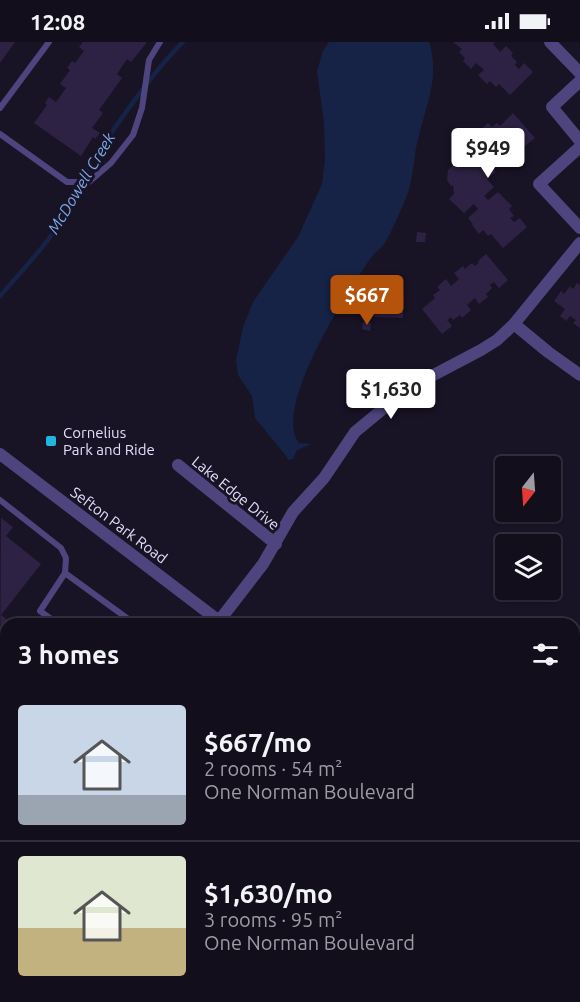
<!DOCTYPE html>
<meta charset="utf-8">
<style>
body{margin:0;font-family:Ubuntu,sans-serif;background:#201c29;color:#f1f3f6;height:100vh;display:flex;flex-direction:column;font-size:22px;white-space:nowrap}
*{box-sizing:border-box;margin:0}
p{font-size:20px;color:#9d9ca3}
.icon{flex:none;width:33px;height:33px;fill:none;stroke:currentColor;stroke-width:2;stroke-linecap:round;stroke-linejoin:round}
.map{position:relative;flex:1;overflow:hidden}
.details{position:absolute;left:0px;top:576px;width:580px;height:384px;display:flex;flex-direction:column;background:#130e1c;border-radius:18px 18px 0 0;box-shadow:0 2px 4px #0004,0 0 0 2px #322e3b}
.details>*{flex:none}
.needle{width:39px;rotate:197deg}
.buttons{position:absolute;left:495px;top:414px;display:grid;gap:12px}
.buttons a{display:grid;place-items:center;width:66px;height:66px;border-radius:6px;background:#130e1c;box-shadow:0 2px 4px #0004,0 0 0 2px #322e3b;font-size:30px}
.price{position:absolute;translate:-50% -51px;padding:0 14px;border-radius:6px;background:#fff;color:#222;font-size:20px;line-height:39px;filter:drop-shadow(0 2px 3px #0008)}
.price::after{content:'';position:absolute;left:50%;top:36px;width:18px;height:14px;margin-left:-9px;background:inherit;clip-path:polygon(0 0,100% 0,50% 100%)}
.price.on{background:#b45309;color:#fff}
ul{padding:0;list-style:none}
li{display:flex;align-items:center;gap:18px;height:150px;padding:0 18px}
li+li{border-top:2px solid #322e3b}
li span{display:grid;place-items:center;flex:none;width:168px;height:120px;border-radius:6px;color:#555}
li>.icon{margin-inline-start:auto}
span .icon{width:72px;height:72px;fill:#fffc;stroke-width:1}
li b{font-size:26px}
h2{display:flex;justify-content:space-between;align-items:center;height:72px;padding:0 18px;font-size:26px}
.status{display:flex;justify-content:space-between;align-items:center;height:42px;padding:0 30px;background:#130e1c;direction:ltr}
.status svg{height:16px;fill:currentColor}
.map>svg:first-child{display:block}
</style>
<div class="status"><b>12:08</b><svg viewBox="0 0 49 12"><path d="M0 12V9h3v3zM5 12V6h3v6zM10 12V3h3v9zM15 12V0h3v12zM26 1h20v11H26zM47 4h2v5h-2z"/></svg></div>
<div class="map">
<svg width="580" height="960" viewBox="0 0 580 960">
<rect width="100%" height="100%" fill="#191326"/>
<!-- water -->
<path fill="#162347" d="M329,0H429C440,33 427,61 419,93C414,110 414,129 409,147C406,158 391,191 385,201C381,207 374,211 370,217C348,249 272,366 299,401L312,402L297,408L293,417L288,418L287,415L255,376L252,354L238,333L236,318L243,285L253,260L298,195L322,142L325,117L324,80L317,29L323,9Z"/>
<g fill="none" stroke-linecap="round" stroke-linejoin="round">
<!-- stream -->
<path stroke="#162347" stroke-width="4.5" d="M0,254C17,234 67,182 70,158L88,127L89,121C120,81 146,37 183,0"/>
</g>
<!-- building -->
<g fill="#2d2244">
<path d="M0,0H15L0,21Z"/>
<path d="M83,0H147L131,20L127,17L117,32L122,36L99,68L103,71L92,86L100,91L95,97L93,95L81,114L34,81L47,63L45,61L49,55L56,60L66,46L60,42L70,28L67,26L72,19L75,21L84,9L79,5Z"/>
<path d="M453,0H495L493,2L500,10L506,4L513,11L511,14L517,20L515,23L519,27L524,21L533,30L510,53L499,42L496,45L490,39L487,42L478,33L484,28L476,21L471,27L463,19L465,16L459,10L462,7Z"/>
<path d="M513,71L535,96L525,104L520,99L517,102L520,105L514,110L517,114L500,126L491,117L487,120L496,130L487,137L494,145L484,154L488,158L498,150L512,164L509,167L514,174L510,176L514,180L520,176L527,185L503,206L491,192L488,194L483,188L479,192L472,183L473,182L468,176L478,167L474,162L464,171L449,157L454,152L453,143L451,144L447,138L448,128L458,119L453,112L469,99L478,110L482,106L474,96L481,90L479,89L488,81L492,85L497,81L500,84Z"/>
<path d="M417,190L426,191L425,200H416Z"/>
<path d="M486,212L508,238L499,246L494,240L490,243L492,246L486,252L488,255L479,262L475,256L467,263L471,268L462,276L460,273L453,278L451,275L447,278L452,284L442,292L422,267L435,256L433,253L440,248L437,245L446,237L451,244L459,237L454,231L463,224L465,227L472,221L475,224L479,220L478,219Z"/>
<path d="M577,241L580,243V286L573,281L576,278L570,274L566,279L560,274L565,267L554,259L561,249L564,252L570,244L573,247Z"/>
<path d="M375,250L404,252L403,276L374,275Z"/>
<path d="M363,280L371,281L370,289L362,287Z"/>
<path d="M1,476L13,485L6,494L41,522L1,573L13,582H6V639L0,634Z"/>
<path d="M0,786L6,788V824L0,839Z"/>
<path d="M580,821V855L574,856V823Z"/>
<path d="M580,935V960H524L523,954H574V936Z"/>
</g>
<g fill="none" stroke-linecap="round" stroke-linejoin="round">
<!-- service -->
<g stroke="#4e457e" stroke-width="6">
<path d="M0,66L49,0"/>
<path d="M0,92L67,140H89L111,121L133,93L142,66L149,18L160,0"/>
<path d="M0,458L61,506L66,516L65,531"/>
<path d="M58,582L40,569L65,531L135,582"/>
<path d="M0,726H6"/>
<path d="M147,954V960"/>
</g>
<!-- minor -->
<g stroke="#4e457e" stroke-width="12">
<path d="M550,0L580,31"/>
<path d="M580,39L552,65L580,99"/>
<path d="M580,105L539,142L580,186"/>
<path d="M514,282L548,310L580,333"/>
<path d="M178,423L276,502"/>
<path d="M219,579L263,522L293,470L324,436L355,390L407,347L481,308L497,298L514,282L580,201"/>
</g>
<!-- tertiary -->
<g stroke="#4e457e" stroke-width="12">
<path d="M0,412L223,582"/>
<path d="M574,653H580"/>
<path d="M13,954V960"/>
<path d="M246,960V954"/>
</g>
<!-- secondary -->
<g stroke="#9181ed" stroke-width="12">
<path d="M574,884H580"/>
<path d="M0,891H6"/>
<path d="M574,910L580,909"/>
<path d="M0,915L6,916"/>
</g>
</g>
<!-- markers -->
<rect fill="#23b5e0" stroke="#191326" stroke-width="2" x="45" y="393" width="12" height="12" rx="3"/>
<g text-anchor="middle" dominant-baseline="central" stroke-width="6" stroke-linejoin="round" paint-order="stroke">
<!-- poi labels -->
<g font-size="15" fill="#e4ddfa" stroke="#191326" text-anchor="start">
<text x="63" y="390">Cornelius<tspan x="63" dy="17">Park and Ride</tspan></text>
</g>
<!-- street labels -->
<g font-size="15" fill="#e4ddfa" stroke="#191326">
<text transform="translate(236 451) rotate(39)">Lake Edge Drive</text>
<text transform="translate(119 483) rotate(37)">Sefton Park Road</text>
</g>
<!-- water labels -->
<g font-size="16" font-style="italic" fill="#79a8ec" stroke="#191326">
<text transform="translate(81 141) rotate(-59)">McDowell Creek</text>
</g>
</g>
</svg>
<div class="buttons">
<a><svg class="needle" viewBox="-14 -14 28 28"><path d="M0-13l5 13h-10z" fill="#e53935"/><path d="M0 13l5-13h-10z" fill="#9d9ca3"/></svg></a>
<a><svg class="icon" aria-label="layers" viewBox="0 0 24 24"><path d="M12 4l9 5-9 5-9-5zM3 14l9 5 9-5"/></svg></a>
</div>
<b class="price" style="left:488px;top:137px">$949</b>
<b class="price on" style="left:367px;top:284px">$667</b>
<b class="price" style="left:391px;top:378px">$1,630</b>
<section class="details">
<h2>3 homes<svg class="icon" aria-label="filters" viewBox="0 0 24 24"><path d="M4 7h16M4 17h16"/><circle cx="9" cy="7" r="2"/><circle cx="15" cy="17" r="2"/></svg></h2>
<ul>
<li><span style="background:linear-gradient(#c9d6e8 75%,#9aa5b1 0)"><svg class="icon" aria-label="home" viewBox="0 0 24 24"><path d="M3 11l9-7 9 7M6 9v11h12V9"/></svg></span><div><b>$667/mo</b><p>2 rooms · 54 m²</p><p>One Norman Boulevard</p></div></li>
<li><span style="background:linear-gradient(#dfe7d0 60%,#c2b280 0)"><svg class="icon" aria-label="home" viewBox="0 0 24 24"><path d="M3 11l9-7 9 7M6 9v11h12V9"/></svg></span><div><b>$1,630/mo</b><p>3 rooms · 95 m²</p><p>One Norman Boulevard</p></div></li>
</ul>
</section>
</div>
